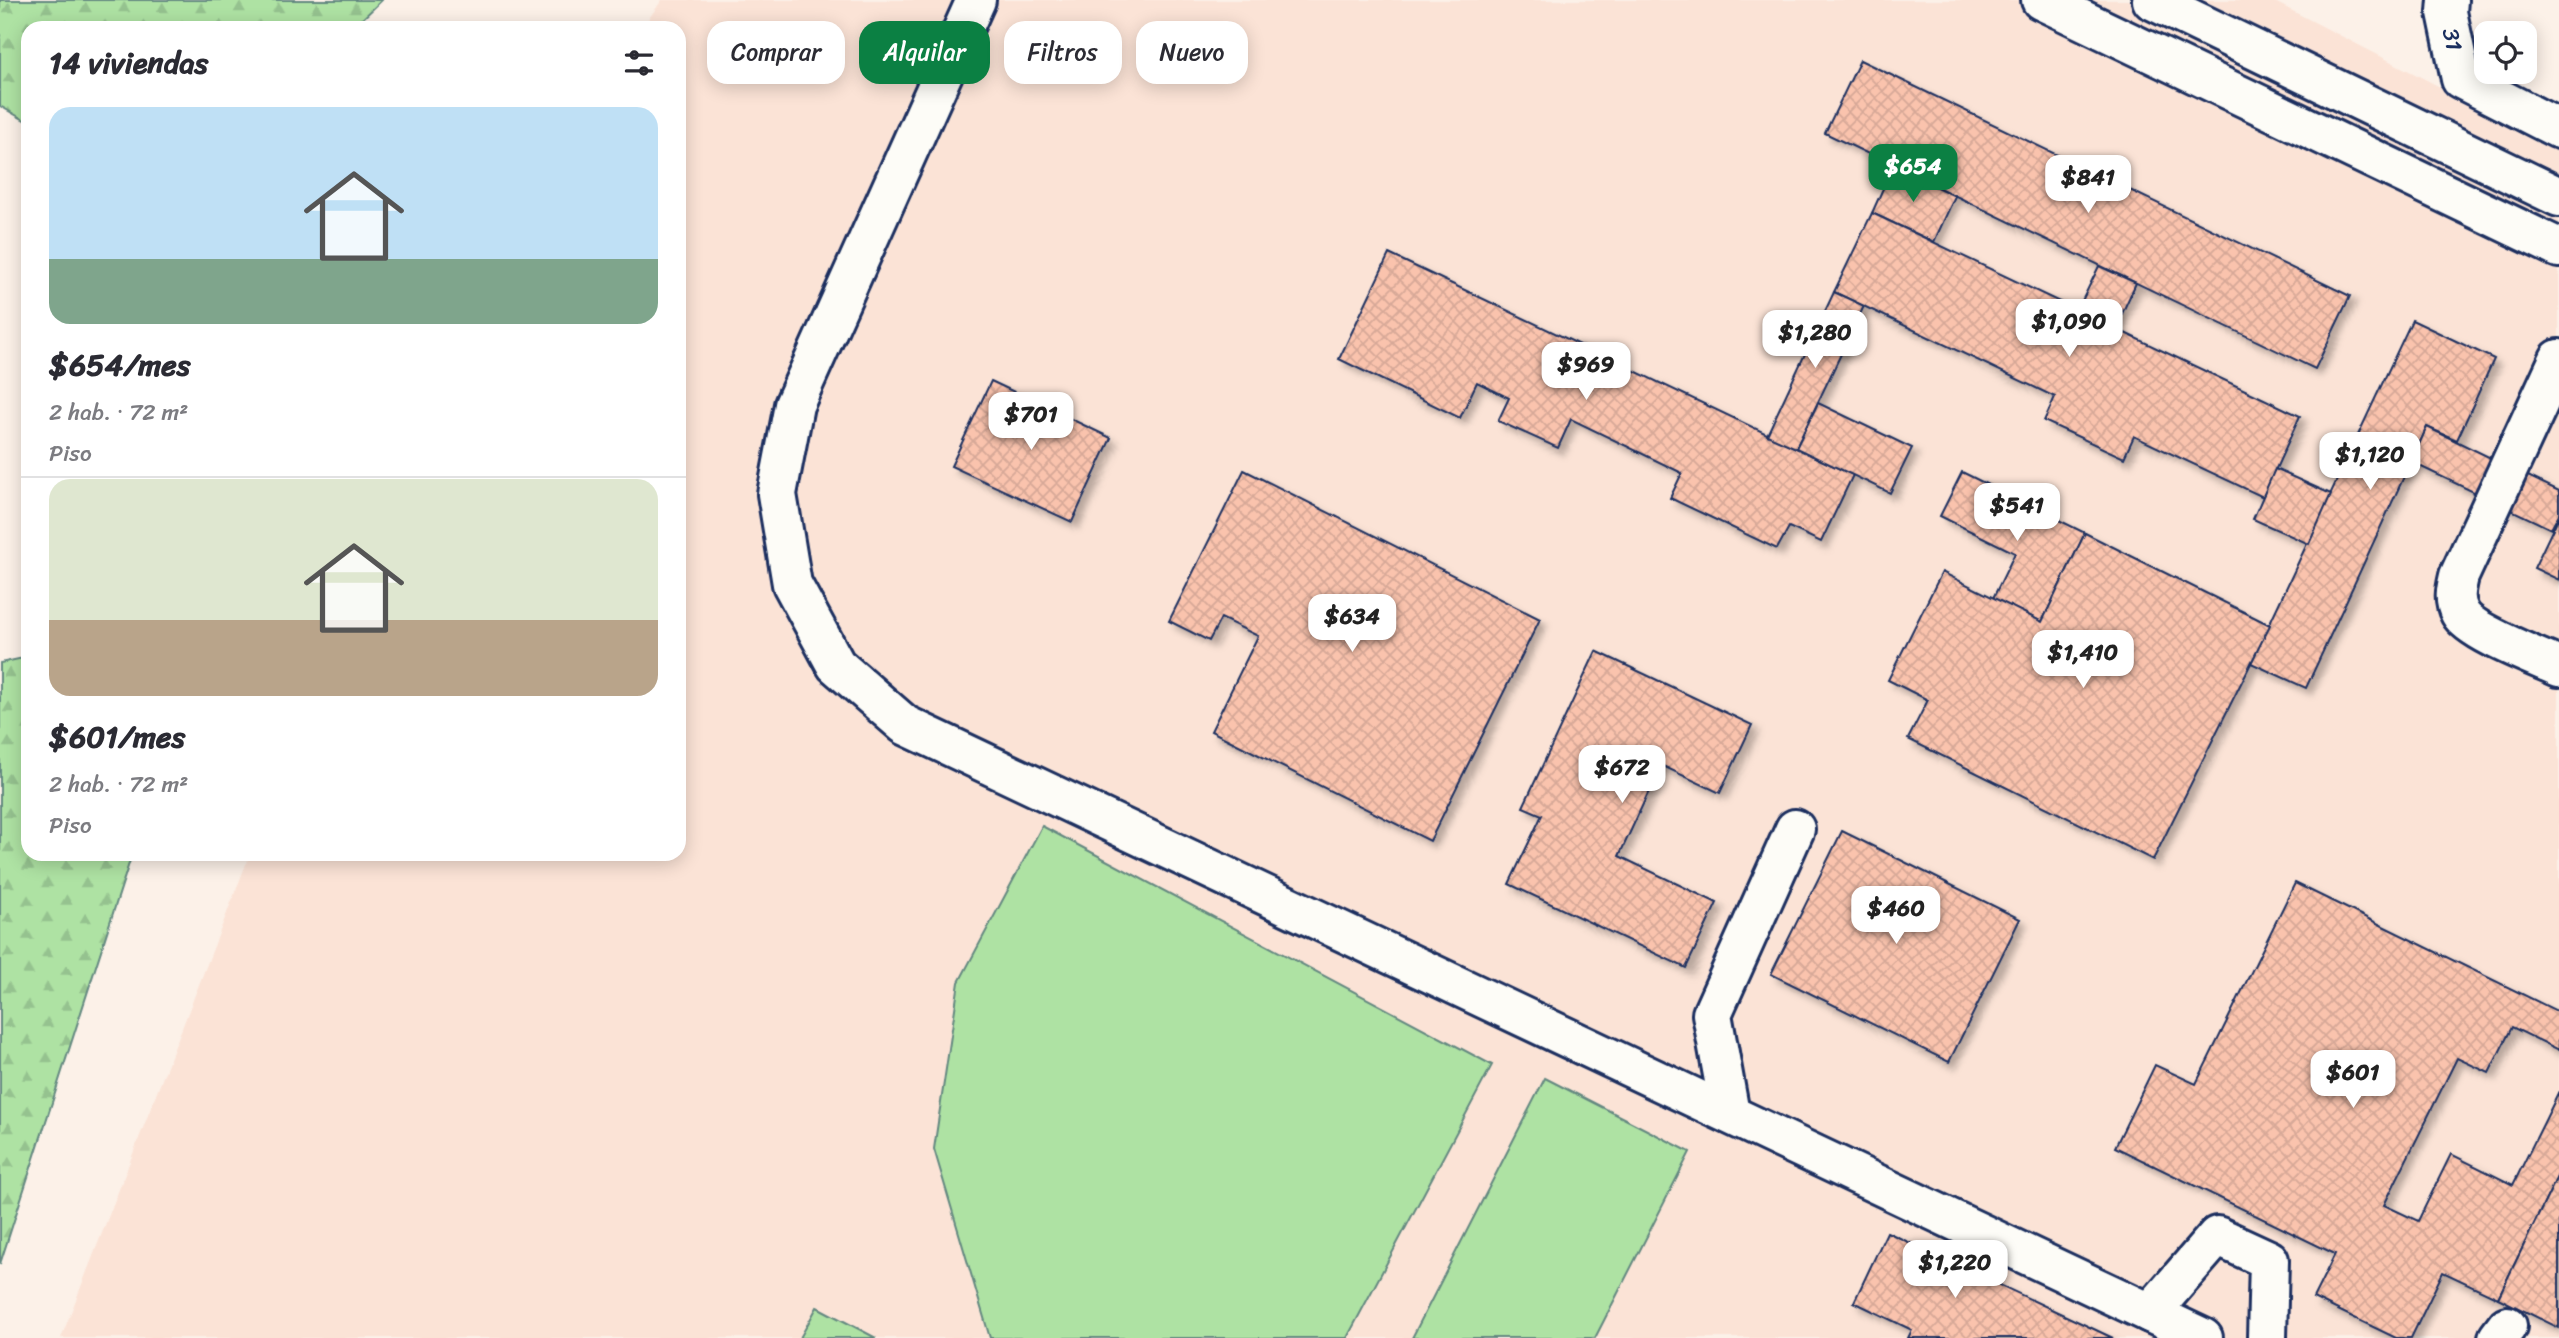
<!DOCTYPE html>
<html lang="es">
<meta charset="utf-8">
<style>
body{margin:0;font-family:Sriracha,sans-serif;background:#f2f2f3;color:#2b2b33;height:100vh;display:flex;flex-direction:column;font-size:26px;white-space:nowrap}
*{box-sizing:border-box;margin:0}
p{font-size:23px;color:#7c7c81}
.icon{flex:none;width:38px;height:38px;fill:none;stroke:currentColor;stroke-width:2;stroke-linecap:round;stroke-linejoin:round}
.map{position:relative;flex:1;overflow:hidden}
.side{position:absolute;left:21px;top:21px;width:665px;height:840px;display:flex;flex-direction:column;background:#fff;border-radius:21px;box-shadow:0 4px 18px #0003}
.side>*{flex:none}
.top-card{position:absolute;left:707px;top:21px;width:665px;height:63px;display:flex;gap:14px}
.buttons{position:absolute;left:2474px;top:21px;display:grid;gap:14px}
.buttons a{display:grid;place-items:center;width:63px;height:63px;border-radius:14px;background:#fff;box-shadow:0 4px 18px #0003;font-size:35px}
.price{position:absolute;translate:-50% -60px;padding:0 16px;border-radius:14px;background:#fff;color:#222;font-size:23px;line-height:46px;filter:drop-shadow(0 2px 4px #0008)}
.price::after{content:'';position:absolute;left:50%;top:42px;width:21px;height:16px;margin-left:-10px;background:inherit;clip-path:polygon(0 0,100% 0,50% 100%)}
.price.current{background:#0b8043;color:#fff}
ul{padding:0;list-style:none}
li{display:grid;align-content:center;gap:14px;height:371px;padding:0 28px}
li+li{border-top:2px solid #e1e1e2}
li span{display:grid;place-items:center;height:217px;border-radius:21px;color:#555}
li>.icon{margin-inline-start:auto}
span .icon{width:126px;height:126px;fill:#fffc;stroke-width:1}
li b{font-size:30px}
h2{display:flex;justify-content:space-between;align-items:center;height:84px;padding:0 28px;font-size:30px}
.pill{padding:0 24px;border-radius:21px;background:#fff;box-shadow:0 4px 18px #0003;font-size:24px;line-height:63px}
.pill.current{background:#0b8043;color:#fff}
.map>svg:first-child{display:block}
</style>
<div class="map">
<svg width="2559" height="1338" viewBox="0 0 2559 1338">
<defs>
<pattern id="forest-firs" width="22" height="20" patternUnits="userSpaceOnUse" patternTransform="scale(1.75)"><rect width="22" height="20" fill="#aee2a3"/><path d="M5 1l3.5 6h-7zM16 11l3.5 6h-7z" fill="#95c28f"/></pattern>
<pattern id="building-cross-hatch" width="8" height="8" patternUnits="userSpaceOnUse" patternTransform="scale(1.75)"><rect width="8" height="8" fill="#fac3ad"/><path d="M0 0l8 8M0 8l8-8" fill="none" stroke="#d6a897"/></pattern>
<filter id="shadow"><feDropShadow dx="6" dy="6" stdDeviation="3.5" flood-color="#0004"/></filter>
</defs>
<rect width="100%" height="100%" fill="#fcf1e8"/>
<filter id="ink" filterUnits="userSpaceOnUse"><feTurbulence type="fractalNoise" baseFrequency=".0143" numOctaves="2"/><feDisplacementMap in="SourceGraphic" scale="14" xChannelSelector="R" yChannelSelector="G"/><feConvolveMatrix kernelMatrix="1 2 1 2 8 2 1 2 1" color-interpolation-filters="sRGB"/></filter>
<g filter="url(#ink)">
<!-- built -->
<path fill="#fbe3d6" d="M662,0H2271L2559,148V1338H61L250,854H679V28H642Z"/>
<!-- forest -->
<g fill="url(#forest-firs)" stroke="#648880" stroke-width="2">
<path d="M0,0H382L353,28H28V122L0,106Z"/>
<path d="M28,657V854H132L0,1264V663Z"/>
</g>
<!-- pitch -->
<g fill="#aee2a3" stroke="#648880" stroke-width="2">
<path d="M1042,826L1492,1065L1347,1338H990L934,1149L959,982Z"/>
<path d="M1545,1078L1690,1152L1595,1338H1412Z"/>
<path d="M817,1307L876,1338H800Z"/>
</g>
<!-- building -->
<g fill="url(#building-cross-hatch)" stroke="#1b2f5e" stroke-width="2" filter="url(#shadow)">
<path d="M1860,60L2350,296L2315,369L1825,133Z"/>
<path d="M1893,166L1955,196L1934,242L1872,213Z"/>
<path d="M1872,213L2300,416L2263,497L2134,436L2124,458L2044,421L2055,397L1834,292Z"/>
<path d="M1389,254L1853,475L1821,542L1789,527L1777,549L1670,498L1682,473L1571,419L1558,448L1498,421L1509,398L1477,382L1460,418L1339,359Z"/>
<path d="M2099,266L2136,283L2115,329L2077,311Z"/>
<path d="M1834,292L1864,306L1796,448L1767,435Z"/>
<path d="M2412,320L2494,359L2457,440L2427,427L2306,688L2251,663Z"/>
<path d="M991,381L1111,438L1072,522L951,466Z"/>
<path d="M1818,403L1912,448L1890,493L1796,448Z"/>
<path d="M2427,427L2559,491V514L2551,529L2411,462Z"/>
<path d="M2275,469L2331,494L2309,544L2253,519Z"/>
<path d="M1244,470L1540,619L1430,841L1211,731L1258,636L1221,618L1209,641L1169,621Z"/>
<path d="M1962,472L2085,533L2042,622L1993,598L2015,553L1940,516Z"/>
<path d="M2559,516V580L2534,568Z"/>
<path d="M2085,533L2270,625L2153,860L1908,739L1928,700L1888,680L1942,572L2042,622Z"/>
<path d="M1596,651L1752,725L1720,793L1661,765L1619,856L1717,903L1686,968L1509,884L1542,815L1523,807Z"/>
<path d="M1842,831L2020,919L1949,1062L1771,974Z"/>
<path d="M2295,883L2559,1012V1050L2512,1027L2489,1073L2457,1058L2384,1205L2418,1221L2451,1154L2513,1185L2559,1092V1173L2498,1298L2443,1272L2411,1338H2396L2313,1298L2335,1254L2115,1147L2155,1065L2196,1084Z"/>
<path d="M2559,1173V1328L2498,1298Z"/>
<path d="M1887,1232L2113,1338H1908L1912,1330L1854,1302Z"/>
</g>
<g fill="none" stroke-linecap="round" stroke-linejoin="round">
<!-- minor casing -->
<g stroke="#1b2f5e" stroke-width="44">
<g id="minor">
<path d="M976,0L794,405L777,494L792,584L836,665L905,725L2203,1338"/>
<path d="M2041,0L2559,248"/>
<path d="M2152,0L2559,197"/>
<path id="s1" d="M2448,0L2447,12L2461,79L2559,129"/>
<path d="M2559,359L2459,576C2456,589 2453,600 2460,613C2470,632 2537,657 2559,667"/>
<path d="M1730,1114L1712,1014L1795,829"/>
<path d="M2150,1313L2217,1236L2269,1260L2267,1338"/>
<path d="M2498,1338L2507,1326"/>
</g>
</g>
<!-- minor -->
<use href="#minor" stroke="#fdfcf7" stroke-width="38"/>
</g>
</g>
<g text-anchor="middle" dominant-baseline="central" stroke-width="5" stroke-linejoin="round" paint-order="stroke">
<!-- street labels -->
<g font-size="23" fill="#1b2f5e" stroke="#fdfcf7">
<text stroke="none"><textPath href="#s1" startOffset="40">31</textPath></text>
</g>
</g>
</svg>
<div class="buttons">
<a><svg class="icon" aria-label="locate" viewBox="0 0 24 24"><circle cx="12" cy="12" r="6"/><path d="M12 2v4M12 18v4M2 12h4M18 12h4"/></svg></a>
</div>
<b class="price current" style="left:1913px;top:204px">$654</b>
<b class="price" style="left:2088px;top:215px">$841</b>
<b class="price" style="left:2069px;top:359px">$1,090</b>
<b class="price" style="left:1815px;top:370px">$1,280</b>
<b class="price" style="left:1586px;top:402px">$969</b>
<b class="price" style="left:1031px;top:452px">$701</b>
<b class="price" style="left:2370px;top:492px">$1,120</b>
<b class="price" style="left:2017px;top:543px">$541</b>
<b class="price" style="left:1352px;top:654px">$634</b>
<b class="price" style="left:2083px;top:690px">$1,410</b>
<b class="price" style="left:1622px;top:805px">$672</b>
<b class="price" style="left:1896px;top:946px">$460</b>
<b class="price" style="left:2353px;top:1110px">$601</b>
<b class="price" style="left:1955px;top:1300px">$1,220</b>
<div class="top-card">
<a class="pill">Comprar</a>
<a class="pill current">Alquilar</a>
<a class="pill">Filtros</a>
<a class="pill">Nuevo</a>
</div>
<section class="side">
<h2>14 viviendas<svg class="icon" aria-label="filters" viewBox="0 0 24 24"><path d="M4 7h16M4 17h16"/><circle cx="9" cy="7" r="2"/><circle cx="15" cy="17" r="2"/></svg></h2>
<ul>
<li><span style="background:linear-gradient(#bfe0f5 70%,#7fa58c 0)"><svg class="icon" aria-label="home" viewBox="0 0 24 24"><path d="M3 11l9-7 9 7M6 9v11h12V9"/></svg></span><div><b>$654/mes</b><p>2 hab. · 72 m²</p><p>Piso</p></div></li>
<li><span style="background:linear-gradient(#dfe7d0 65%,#b9a48a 0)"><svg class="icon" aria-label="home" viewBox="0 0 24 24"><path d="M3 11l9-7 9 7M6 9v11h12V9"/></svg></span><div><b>$601/mes</b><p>2 hab. · 72 m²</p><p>Piso</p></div></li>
</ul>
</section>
</div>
